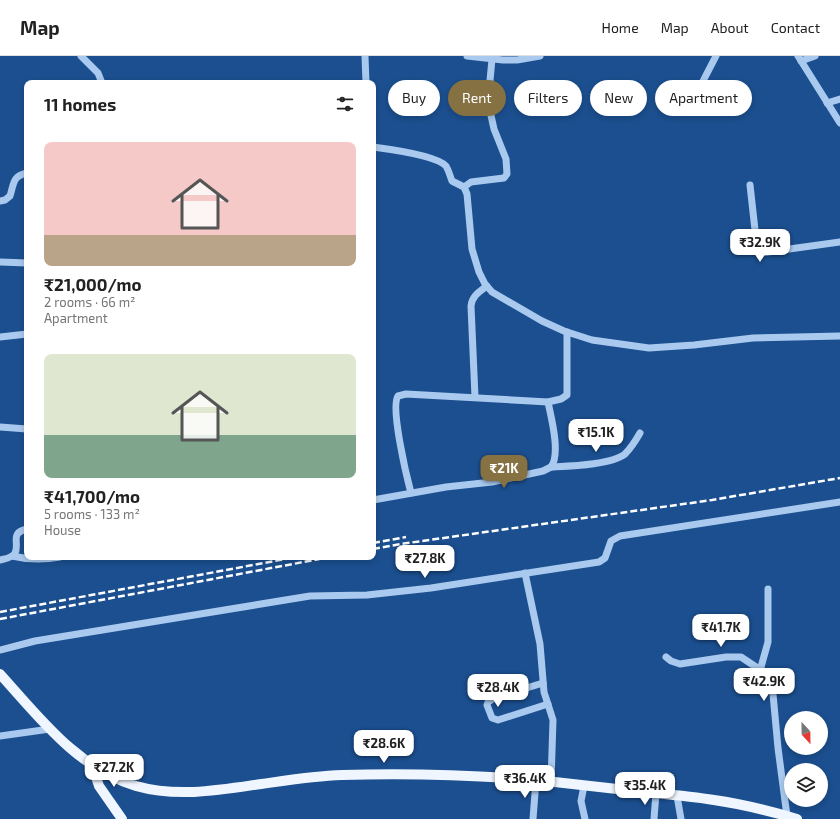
<!DOCTYPE html>
<meta charset="utf-8">
<style>
body{margin:0;font-family:"Exo 2",sans-serif;background:#f2f2f2;color:#222;height:100vh;display:flex;flex-direction:column;font-size:15px;white-space:nowrap}
*{box-sizing:border-box;margin:0}
p{font-size:13px;color:#767676}
.icon{flex:none;width:22px;height:22px;fill:none;stroke:currentColor;stroke-width:2;stroke-linecap:round;stroke-linejoin:round}
.map{position:relative;flex:1;overflow:hidden}
.side{position:absolute;left:24px;top:24px;width:352px;height:480px;display:flex;flex-direction:column;background:#fff;border-radius:8px;box-shadow:0 2px 6px #0003}
.side>*{flex:none}
.hud{position:absolute;left:388px;top:24px;width:380px;height:36px;display:flex;gap:8px}
.needle{width:26px;rotate:158deg}
.fabs{position:absolute;left:784px;top:655px;display:grid;gap:8px}
.fabs a{display:grid;place-items:center;width:44px;height:44px;border-radius:50%;background:#fff;box-shadow:0 2px 6px #0003;font-size:20px}
.price{position:absolute;translate:-50% -34px;padding:0 9px;border-radius:8px;background:#fff;color:#222;font-size:13px;line-height:26px;filter:drop-shadow(0 1px 2px #0008)}
.price::after{content:'';position:absolute;left:50%;top:24px;width:12px;height:9px;margin-left:-6px;background:inherit;clip-path:polygon(0 0,100% 0,50% 100%)}
.price.current{background:#857141;color:#fff}
ul{padding:0;list-style:none}
li{display:grid;align-content:center;gap:8px;height:212px;padding:0 20px}
li span{display:grid;place-items:center;height:124px;border-radius:8px;color:#555}
li>.icon{margin-inline-start:auto}
span .icon{width:72px;height:72px;fill:#fffc;stroke-width:1}
li b{font-size:17px}
h2{display:flex;justify-content:space-between;align-items:center;height:48px;padding:0 20px;font-size:17px}
.tag{padding:0 14px;border-radius:18px;background:#fff;box-shadow:0 2px 6px #0003;font-size:14px;line-height:36px}
.tag.current{background:#857141;color:#fff}
header{display:flex;align-items:center;gap:24px;box-sizing:border-box;height:56px;padding:0 20px;background:#fff;border-bottom:1px solid #e0e0e0}
header strong{font-size:19px}
nav{display:flex;gap:22px;margin-inline-start:auto;font-size:14px}
.map>svg:first-child{display:block}
</style>
<header>
<strong>Map</strong>
<nav><a>Home</a><a>Map</a><a>About</a><a>Contact</a></nav>
</header>
<div class="map">
<svg width="840" height="763" viewBox="0 0 840 763">
<rect width="100%" height="100%" fill="#1b4f8f"/>
<g fill="none" stroke-linecap="round" stroke-linejoin="round">
<!-- minor -->
<g stroke="#a9c9ee" stroke-width="7">
<path d="M81,0L98,17L102,27"/>
<path d="M365,0L366,27"/>
<path d="M467,0L503,4H517L540,0"/>
<path d="M798,0L840,67"/>
<path d="M801,5L815,0"/>
<path d="M702,27L716,0"/>
<path d="M827,47L840,43"/>
<path d="M373,91C388,93 436,99 446,110C449,115 450,120 452,125L464,131L467,138L472,193L479,216L485,228L492,236L542,265L564,275L592,284L649,292L694,289L753,282L840,280"/>
<path d="M750,129L757,192L761,197L840,186"/>
<path d="M464,131L471,126L504,122L507,118L506,103L494,73L488,46L492,3"/>
<path d="M0,145L5,144L10,140C14,128 12,120 27,117"/>
<path d="M0,206L27,207"/>
<path d="M0,281L27,278"/>
<path d="M475,341L471,250C472,240 479,236 487,230"/>
<path d="M0,371L27,373"/>
<path d="M551,411C569,410 611,409 625,398C631,392 636,384 640,377"/>
<path d="M411,437C407,422 390,351 398,340L406,338L548,346L561,343L567,339V276"/>
<path d="M373,444L446,431L492,426L543,415L551,411C561,398 551,361 548,346"/>
<path d="M12,500C29,504 44,504 60,501"/>
<path d="M0,504C4,503 13,502 15,497C20,487 9,477 27,473"/>
<path d="M525,517L540,588L544,636L553,664L551,726"/>
<path d="M768,533V586L761,611L762,615L773,638L778,692L787,760"/>
<path d="M0,594L35,585L310,540L367,539L431,532L599,506L605,502L611,485L620,480L840,446"/>
<path d="M666,601L671,605L680,608L726,601H741L762,615"/>
<path d="M543,627L494,642L488,646L487,649L492,662L498,664L548,648"/>
<path d="M0,680L50,673"/>
<path d="M584,730L581,745L585,763"/>
<path d="M677,740L681,763"/>
<path d="M533,763L536,724"/>
<path d="M654,763L656,737"/>
</g>
<!-- major -->
<g stroke="#f0f6ff" stroke-width="10">
<path d="M0,618C39,661 77,712 136,730C175,741 214,735 254,729C283,725 312,720 342,719C407,717 473,719 537,724C564,727 591,730 617,733C650,737 682,739 714,744C742,748 770,755 797,763"/>
<path d="M92,709L99,730L122,763"/>
</g>
<!-- rail -->
<g stroke="#fff" stroke-width="2.5" stroke-dasharray="7 3" stroke-linecap="butt">
<path d="M373,487L406,481"/>
<path d="M373,493L401,488L712,444L840,422"/>
<path d="M0,556L296,501"/>
<path d="M0,563L330,501"/>
</g>
</g>
</svg>
<div class="fabs">
<a><svg class="needle" viewBox="-14 -14 28 28"><path d="M0-13l5 13h-10z" fill="#e53935"/><path d="M0 13l5-13h-10z" fill="#767676"/></svg></a>
<a><svg class="icon" aria-label="layers" viewBox="0 0 24 24"><path d="M12 4l9 5-9 5-9-5zM3 14l9 5 9-5"/></svg></a>
</div>
<b class="price" style="left:760px;top:207px">₹32.9K</b>
<b class="price" style="left:596px;top:397px">₹15.1K</b>
<b class="price current" style="left:504px;top:433px">₹21K</b>
<b class="price" style="left:425px;top:523px">₹27.8K</b>
<b class="price" style="left:721px;top:592px">₹41.7K</b>
<b class="price" style="left:764px;top:646px">₹42.9K</b>
<b class="price" style="left:498px;top:652px">₹28.4K</b>
<b class="price" style="left:384px;top:708px">₹28.6K</b>
<b class="price" style="left:114px;top:732px">₹27.2K</b>
<b class="price" style="left:525px;top:743px">₹36.4K</b>
<b class="price" style="left:645px;top:750px">₹35.4K</b>
<div class="hud">
<a class="tag">Buy</a>
<a class="tag current">Rent</a>
<a class="tag">Filters</a>
<a class="tag">New</a>
<a class="tag">Apartment</a>
</div>
<section class="side">
<h2>11 homes<svg class="icon" aria-label="filters" viewBox="0 0 24 24"><path d="M4 7h16M4 17h16"/><circle cx="9" cy="7" r="2"/><circle cx="15" cy="17" r="2"/></svg></h2>
<ul>
<li><span style="background:linear-gradient(#f6c9c9 75%,#b9a48a 0)"><svg class="icon" aria-label="home" viewBox="0 0 24 24"><path d="M3 11l9-7 9 7M6 9v11h12V9"/></svg></span><div><b>₹21,000/mo</b><p>2 rooms · 66 m²</p><p>Apartment</p></div></li>
<li><span style="background:linear-gradient(#dfe7d0 65%,#7fa58c 0)"><svg class="icon" aria-label="home" viewBox="0 0 24 24"><path d="M3 11l9-7 9 7M6 9v11h12V9"/></svg></span><div><b>₹41,700/mo</b><p>5 rooms · 133 m²</p><p>House</p></div></li>
</ul>
</section>
</div>
